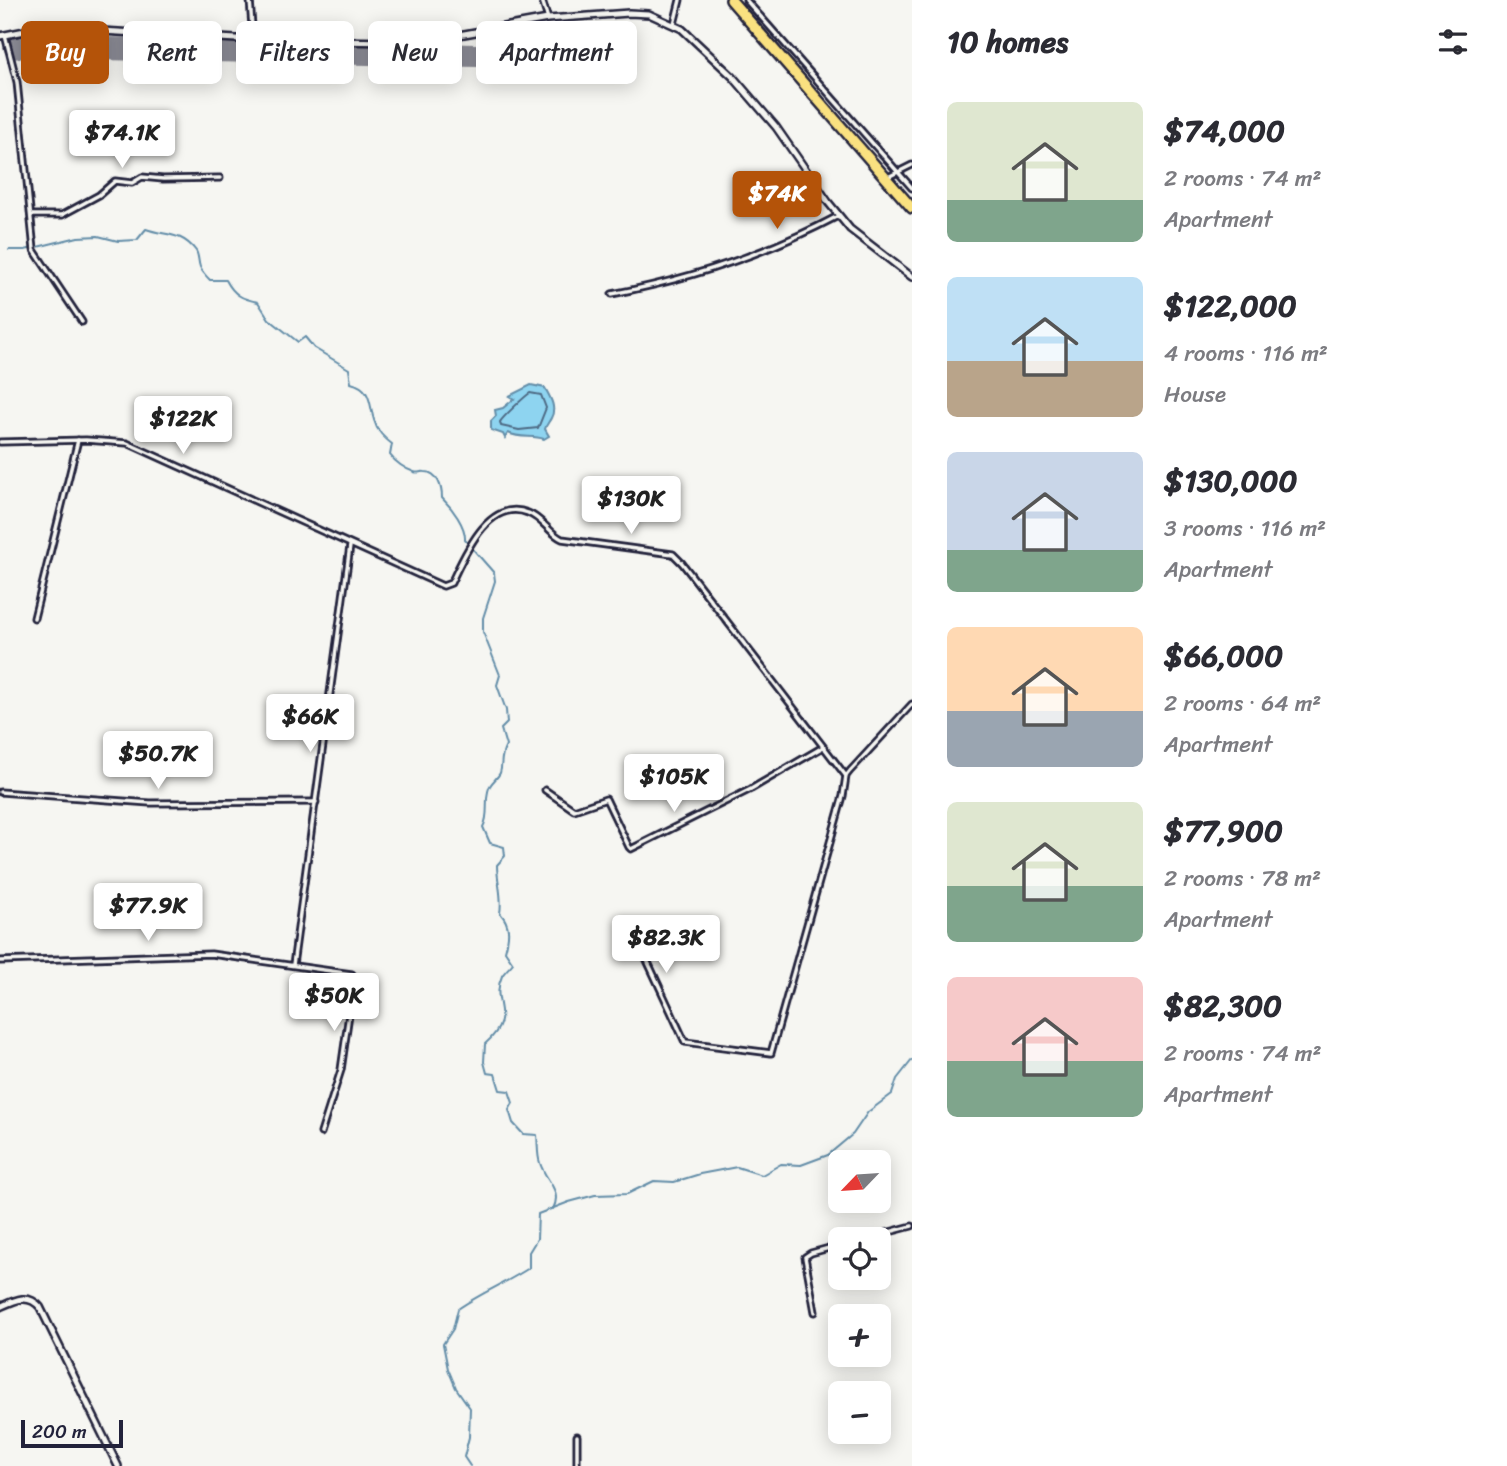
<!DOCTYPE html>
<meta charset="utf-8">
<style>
body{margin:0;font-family:Sriracha,sans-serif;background:#f7f7f7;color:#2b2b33;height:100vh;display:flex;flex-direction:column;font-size:26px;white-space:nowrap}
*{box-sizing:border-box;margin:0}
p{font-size:23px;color:#7c7c81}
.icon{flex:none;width:38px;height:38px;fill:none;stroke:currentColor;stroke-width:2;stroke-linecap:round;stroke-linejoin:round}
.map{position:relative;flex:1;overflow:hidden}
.panel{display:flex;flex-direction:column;background:#fff;width:595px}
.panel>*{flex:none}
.hud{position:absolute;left:21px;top:21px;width:665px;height:63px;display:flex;gap:14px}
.needle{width:46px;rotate:245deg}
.fabs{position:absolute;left:828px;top:1150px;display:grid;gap:14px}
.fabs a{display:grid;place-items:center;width:63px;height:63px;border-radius:10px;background:#fff;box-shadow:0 4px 18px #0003;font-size:35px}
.scale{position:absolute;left:21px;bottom:18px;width:102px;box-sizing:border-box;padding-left:7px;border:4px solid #22223b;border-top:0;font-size:19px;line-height:24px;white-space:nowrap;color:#22223b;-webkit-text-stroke:5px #f6f6f2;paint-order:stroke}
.price{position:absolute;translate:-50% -60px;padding:0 16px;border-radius:7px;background:#fff;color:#222;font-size:23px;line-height:46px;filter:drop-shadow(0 2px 4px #0008)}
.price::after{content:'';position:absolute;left:50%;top:42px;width:21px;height:16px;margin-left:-10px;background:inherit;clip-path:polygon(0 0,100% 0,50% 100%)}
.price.current{background:#b45309;color:#fff}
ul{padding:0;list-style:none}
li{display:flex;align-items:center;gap:21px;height:175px;padding:0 35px}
li span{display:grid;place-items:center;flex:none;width:196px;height:140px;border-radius:10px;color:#555}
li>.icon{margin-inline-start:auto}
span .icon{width:84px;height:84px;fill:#fffc;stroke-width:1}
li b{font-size:30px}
h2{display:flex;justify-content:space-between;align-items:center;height:84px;padding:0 35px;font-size:30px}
.pill{padding:0 24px;border-radius:10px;background:#fff;box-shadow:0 4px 18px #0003;font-size:24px;line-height:63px}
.pill.current{background:#b45309;color:#fff}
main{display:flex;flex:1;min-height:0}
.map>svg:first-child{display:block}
</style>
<main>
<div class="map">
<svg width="912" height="1466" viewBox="0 0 912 1466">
<rect width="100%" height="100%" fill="#f6f6f2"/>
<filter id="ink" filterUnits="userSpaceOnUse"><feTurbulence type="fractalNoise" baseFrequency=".0143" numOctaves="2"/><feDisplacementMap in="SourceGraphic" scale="14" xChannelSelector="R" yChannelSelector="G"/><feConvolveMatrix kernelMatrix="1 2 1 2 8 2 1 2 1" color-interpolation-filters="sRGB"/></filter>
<g filter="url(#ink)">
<!-- water -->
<path fill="#8ed4f0" stroke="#638da8" stroke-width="2" d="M531,385L545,388C550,397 557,408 551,418C549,422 546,425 545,429L549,436L544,439C532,435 521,439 508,433L505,438L503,434L491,430V421L496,416L495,410L503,408L514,399L509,396Z"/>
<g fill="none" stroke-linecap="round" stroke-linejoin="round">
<!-- shore -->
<path stroke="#4d6983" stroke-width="2" d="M530,393L541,395L546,408L538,428L519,430L501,426L500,422C502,418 525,396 530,393Z"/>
<!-- stream -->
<g stroke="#638da8" stroke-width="2">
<path d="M9,250H25L78,237L98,236L118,241L137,240L146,229C165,236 181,231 196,251C199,256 198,262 200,267C202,272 207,277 210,280H226C234,295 242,299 258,302L269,319L298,342L305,337L314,348L349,369L351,383C372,388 369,404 374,420C377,431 383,437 392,444L390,455C395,462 405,469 414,472C420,474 419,471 425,472C438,472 442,488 442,498C452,508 466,526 465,540L494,573L495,581L483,618V632L500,675L497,685L506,710L507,723L501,729L506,746C499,759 503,765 500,773C497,779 491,782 489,788C484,801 490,815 483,827L490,843L504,847L505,856L497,865C497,882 503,897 500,913C511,925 509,936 505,951L513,963C510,967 504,972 502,976C489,1004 518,1015 485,1044L484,1062L487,1073L495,1074L500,1090L509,1091L513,1103L509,1110L513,1123L523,1134L537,1135C538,1144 537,1155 540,1163C545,1180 563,1191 553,1209"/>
<path d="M470,1466L464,1457L469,1437L470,1408L456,1388L448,1369L443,1344L453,1329L458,1309C481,1293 506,1283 529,1268V1252L537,1239L538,1214L569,1202L595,1195L627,1194L654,1181L674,1182L700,1174L737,1167L762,1175L781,1164L801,1165L828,1155L853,1134L868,1112L892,1094L897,1079L912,1060"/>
</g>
<!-- runway -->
<path stroke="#8c8c96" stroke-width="23" d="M15,47L562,57"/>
<!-- street casing -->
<g stroke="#22223b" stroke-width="9">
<g id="street">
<path d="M250,0L253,40"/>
<path d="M542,0L548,19"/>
<path d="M746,0L912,188"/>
<path d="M674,24L680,0"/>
<path d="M5,35L17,82L34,250L82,322"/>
<path d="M886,178L912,165"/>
<path d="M31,215H62L99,195L115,181L132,183L142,177L163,179L220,178"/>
<path d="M612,294C690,279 768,253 838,216"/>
<path d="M0,442L86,440L127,443L443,586L451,583C464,556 488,497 528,513C542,518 549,533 562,539L673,554L682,563L846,776"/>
<path d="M34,618L78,440"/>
<path d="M545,790L574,810L606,799L629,847L631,849L751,789L823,747"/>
<path d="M0,792L150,803L316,802"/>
<path d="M646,958L685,1042L771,1053L843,796L846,776L850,771L912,704"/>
<path d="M0,961L211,954L352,974L354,979L341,1070L321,1133"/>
<path d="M293,965L350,546"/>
<path d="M863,1239L912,1226"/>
<path d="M815,1312L805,1257L811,1253L840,1245"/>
<path d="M577,1466V1436"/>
</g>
</g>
<!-- secondary casing -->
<g stroke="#22223b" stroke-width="10">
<g id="secondary">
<path d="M0,36L30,30L68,29L253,40L399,42L425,41L548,19L629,13L649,14L682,29L733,77L776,127L828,202L850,229L912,277"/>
<path d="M0,1307C15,1300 28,1293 40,1307L118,1466"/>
</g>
</g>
<!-- highway casing -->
<g stroke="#22223b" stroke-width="14">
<path id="highway" d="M731,0L912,208"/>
</g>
<!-- street -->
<use href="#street" stroke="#f6f6f2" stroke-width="3.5"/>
<!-- secondary -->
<use href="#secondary" stroke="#f6f6f2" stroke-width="5"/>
<!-- highway -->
<use href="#highway" stroke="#fae180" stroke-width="9"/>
</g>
</g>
</svg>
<div class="fabs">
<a><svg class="needle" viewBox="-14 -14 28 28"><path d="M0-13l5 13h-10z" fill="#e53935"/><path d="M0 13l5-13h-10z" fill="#7c7c81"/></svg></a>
<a><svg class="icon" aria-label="locate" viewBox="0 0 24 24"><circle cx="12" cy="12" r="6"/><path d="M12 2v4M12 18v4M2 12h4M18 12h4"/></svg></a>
<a>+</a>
<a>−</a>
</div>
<div class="scale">200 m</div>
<b class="price" style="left:122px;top:170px">$74.1K</b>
<b class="price current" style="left:777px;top:231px">$74K</b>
<b class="price" style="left:183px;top:456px">$122K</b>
<b class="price" style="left:631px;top:536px">$130K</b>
<b class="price" style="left:310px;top:754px">$66K</b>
<b class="price" style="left:158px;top:791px">$50.7K</b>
<b class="price" style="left:674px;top:814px">$105K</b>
<b class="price" style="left:148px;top:943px">$77.9K</b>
<b class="price" style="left:666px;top:975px">$82.3K</b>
<b class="price" style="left:334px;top:1033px">$50K</b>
<div class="hud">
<a class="pill current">Buy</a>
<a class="pill">Rent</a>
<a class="pill">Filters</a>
<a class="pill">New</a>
<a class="pill">Apartment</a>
</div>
</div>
<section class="panel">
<h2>10 homes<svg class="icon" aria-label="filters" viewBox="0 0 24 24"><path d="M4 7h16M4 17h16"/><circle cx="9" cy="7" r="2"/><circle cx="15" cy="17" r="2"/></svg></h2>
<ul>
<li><span style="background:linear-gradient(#dfe7d0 70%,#7fa58c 0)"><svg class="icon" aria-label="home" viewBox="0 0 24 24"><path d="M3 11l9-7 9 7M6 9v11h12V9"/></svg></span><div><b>$74,000</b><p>2 rooms · 74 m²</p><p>Apartment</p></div></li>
<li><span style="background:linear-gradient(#bfe0f5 60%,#b9a48a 0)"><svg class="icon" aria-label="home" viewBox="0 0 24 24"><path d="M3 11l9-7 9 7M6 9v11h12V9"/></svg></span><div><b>$122,000</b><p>4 rooms · 116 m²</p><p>House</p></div></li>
<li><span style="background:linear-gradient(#c9d6e8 70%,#7fa58c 0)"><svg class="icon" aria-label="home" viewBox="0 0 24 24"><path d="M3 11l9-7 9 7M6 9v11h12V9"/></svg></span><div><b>$130,000</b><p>3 rooms · 116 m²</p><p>Apartment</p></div></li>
<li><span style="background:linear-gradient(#ffd9b3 60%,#9aa5b1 0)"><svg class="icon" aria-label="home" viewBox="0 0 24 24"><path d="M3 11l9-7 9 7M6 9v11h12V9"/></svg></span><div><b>$66,000</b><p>2 rooms · 64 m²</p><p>Apartment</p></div></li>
<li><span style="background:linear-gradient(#dfe7d0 60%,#7fa58c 0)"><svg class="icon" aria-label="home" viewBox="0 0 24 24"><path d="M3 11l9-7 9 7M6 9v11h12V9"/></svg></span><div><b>$77,900</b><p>2 rooms · 78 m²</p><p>Apartment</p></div></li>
<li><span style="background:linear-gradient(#f6c9c9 60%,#7fa58c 0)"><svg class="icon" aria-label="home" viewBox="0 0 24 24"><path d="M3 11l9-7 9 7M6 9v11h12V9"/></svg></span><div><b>$82,300</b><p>2 rooms · 74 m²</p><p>Apartment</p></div></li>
</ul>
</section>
</main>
